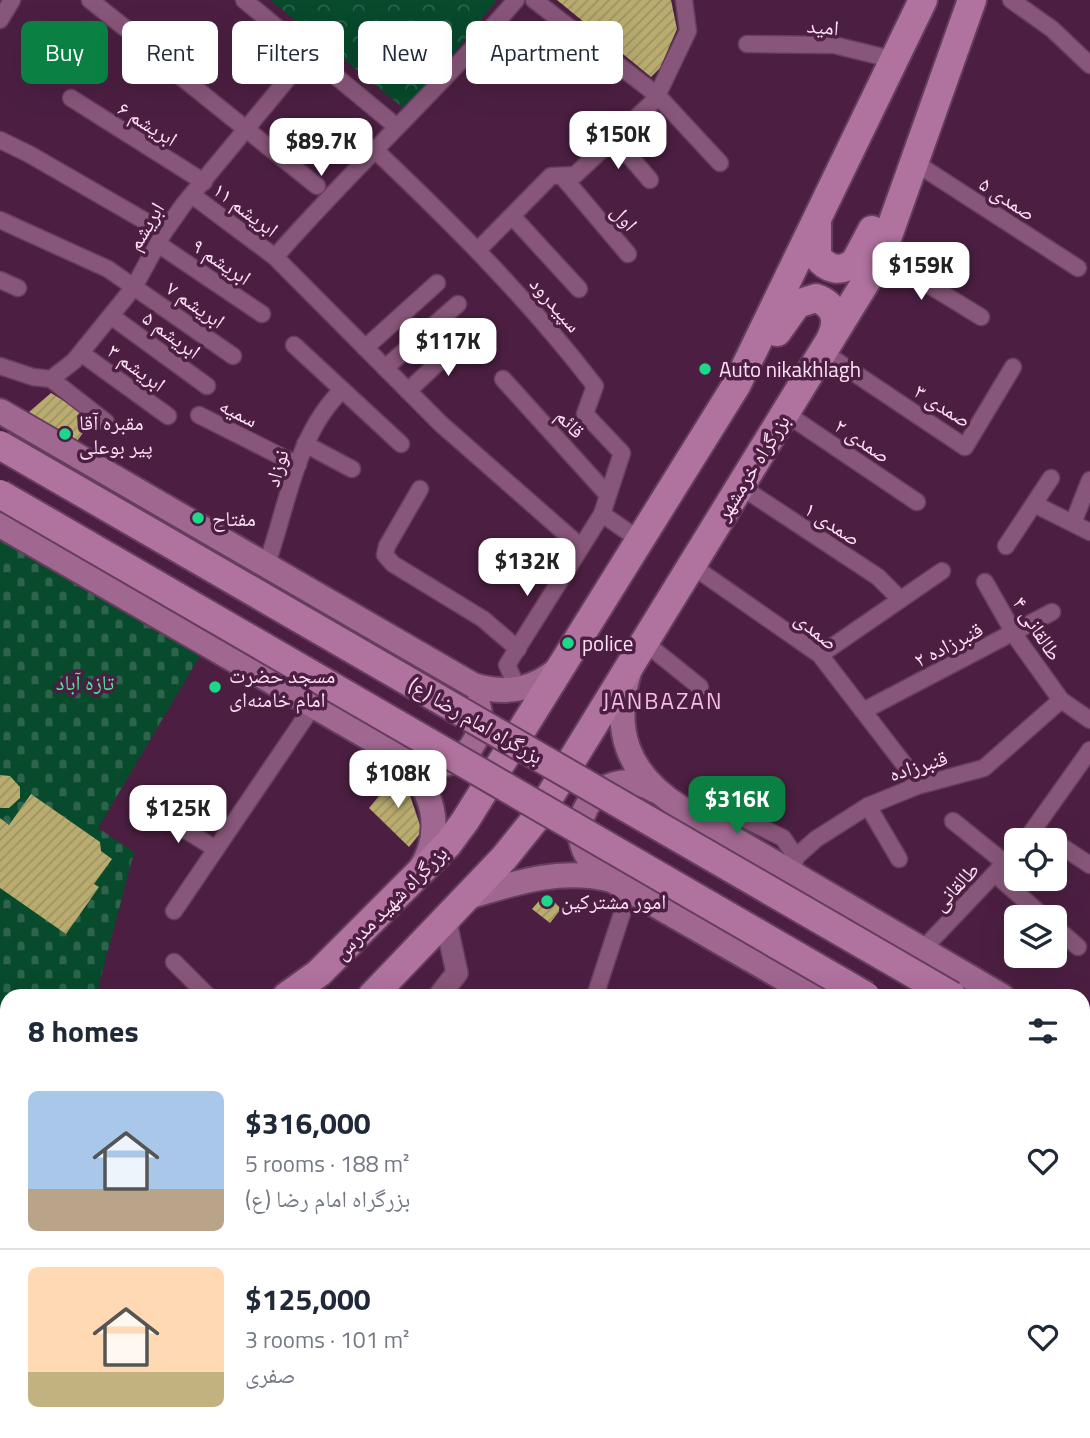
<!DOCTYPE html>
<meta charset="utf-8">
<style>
body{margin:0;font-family:"Titillium Web","Noto Naskh Arabic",sans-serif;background:#f6f6f7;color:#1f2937;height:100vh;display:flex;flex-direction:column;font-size:26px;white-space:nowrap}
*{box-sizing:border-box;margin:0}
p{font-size:23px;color:#747a83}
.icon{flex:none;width:38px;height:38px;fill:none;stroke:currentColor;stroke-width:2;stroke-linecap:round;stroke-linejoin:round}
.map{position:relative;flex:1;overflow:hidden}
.panel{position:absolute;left:0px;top:989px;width:1090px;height:450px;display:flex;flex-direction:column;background:#fff;border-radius:21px 21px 0 0;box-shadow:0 7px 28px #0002}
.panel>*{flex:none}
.banner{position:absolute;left:21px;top:21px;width:700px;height:63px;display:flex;gap:14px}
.fabs{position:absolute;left:1004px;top:828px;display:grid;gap:14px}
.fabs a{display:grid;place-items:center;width:63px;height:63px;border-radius:10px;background:#fff;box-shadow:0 7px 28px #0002;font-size:35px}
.price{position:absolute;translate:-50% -60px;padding:0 16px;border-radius:14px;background:#fff;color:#222;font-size:23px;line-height:46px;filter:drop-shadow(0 2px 4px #0008)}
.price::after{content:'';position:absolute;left:50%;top:42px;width:21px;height:16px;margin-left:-10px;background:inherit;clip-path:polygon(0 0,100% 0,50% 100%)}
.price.on{background:#0b8043;color:#fff}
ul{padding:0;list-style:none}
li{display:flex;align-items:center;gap:21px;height:175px;padding:0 28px}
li+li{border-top:2px solid #e0e1e3}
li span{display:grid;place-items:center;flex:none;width:196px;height:140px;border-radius:10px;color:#555}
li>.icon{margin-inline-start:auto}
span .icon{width:84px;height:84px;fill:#fffc;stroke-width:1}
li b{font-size:30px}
h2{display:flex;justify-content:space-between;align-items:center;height:84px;padding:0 28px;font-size:30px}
.tag{padding:0 24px;border-radius:10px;background:#fff;box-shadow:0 7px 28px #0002;font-size:24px;line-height:63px}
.tag.on{background:#0b8043;color:#fff}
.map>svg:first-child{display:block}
</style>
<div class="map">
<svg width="1090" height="1438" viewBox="0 0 1090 1438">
<defs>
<pattern id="cemetery-stones" width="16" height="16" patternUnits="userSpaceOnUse" patternTransform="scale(1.75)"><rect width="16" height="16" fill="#084a2c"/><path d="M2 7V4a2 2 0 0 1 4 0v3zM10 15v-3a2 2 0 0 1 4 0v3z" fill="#2d644b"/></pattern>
<pattern id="park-crowns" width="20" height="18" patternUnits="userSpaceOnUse" patternTransform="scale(1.75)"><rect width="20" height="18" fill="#084a2c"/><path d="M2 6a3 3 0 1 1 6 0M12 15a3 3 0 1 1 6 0" fill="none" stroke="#2d644b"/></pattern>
<pattern id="building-hatch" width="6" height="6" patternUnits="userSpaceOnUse" patternTransform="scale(1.75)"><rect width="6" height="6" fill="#b9ac6e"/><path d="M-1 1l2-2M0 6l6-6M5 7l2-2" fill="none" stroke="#9e9265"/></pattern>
</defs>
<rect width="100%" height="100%" fill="#4c1f42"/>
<!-- cemetery -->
<path fill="url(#cemetery-stones)" d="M0,534L202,652L98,828L134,852L96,996H7V1100L0,1098Z"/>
<!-- park -->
<path fill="url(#park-crowns)" d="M270,0H494L496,1L407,111Z"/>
<!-- building -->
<g fill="url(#building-hatch)">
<path d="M557,0H671L677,29L660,68L651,77Z"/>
<path d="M51,393L93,419L72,448L22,418Z"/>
<path d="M401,769L422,831L409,847L369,808Z"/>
<path d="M0,775L10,776L20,787V798L9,808H0Z"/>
<path d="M31,794L100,842L101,851L112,859L94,884L99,887L66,934L0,888V818L9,825Z"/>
<path d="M546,893L561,909L550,923L532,909Z"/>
<path d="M1088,1160L1090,1161V1227L1083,1223V1169Z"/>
</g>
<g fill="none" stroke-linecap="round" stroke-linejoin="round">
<!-- street casing -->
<g stroke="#663e5d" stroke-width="19">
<g id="street">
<path d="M90,0L125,28"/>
<path d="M244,0L397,127"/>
<path d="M534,0L657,95L720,163"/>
<path d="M1011,0L1052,29L1090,65"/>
<path d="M0,20L12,0"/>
<path d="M747,44L834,45L895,60"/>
<path d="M175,72L317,186"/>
<path d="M71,98L204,182"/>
<path d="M614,138L650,180"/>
<path d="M0,140L29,154L164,232"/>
<path d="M375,150C454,225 529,300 595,386L585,414L622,453L602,514L507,665L518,689"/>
<path d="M914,162L1078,268"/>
<path d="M562,176L628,254"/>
<path d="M192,195L275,257L441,424L581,547"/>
<path d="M512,216L579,289"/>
<path d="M0,220L108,269L233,356"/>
<path d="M158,244L262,314"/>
<path d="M479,249L551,176L575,175L655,100L688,31L684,0"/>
<path d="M880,255L981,317"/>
<path d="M275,257C353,168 439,89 516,0"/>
<path d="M0,280L18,288"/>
<path d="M111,316L207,386"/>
<path d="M294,345L401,444"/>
<path d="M365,348L437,283"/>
<path d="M823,352L965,447L1013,367"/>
<path d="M81,353L168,416"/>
<path d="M0,366L33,377L51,379L74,361L134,287L164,232L184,204L309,53"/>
<path d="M385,368L458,304"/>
<path d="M51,379L106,422"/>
<path d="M503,379L608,495"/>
<path d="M408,391L464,338"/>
<path d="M785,413L917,502"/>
<path d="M199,415L298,465"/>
<path d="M305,444L352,469"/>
<path d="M740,486L878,577L900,599"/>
<path d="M420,489L387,546L385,555L393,564L483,619L518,649"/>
<path d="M1034,504L1090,532"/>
<path d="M602,514L641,541"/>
<path d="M1073,523L1090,480"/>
<path d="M1006,546L1051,478"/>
<path d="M691,565L820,655L907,768L917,786"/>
<path d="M266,566C288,506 295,436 342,390"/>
<path d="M985,582L1018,640L1061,700L1090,720"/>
<path d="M644,642L700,687"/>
<path d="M820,655L942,571"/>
<path d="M863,711L1052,612"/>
<path d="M707,788L736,815L783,838L796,857"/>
<path d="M868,806L899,859"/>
<path d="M158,813L216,849"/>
<path d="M953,821L1005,863"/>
<path d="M1026,840L1090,750"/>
<path d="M1055,842L1090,865"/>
<path d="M791,873L796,857L816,839L868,806L917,786L984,768L1061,700"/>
<path d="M995,874L1044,917"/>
<path d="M174,911L313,706"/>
<path d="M1055,927L1078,947"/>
<path d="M923,949L1017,850"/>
<path d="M174,962L208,996"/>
<path d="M595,996L630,889"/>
<path d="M1083,1314L1090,1304"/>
<path d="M1062,1432L1071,1438"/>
<path d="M0,1436L7,1427"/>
<path d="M561,1438L566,1432"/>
<path d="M638,1438L643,1432"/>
<path d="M696,1438L697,1437"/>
<path d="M971,1438L974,1432"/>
</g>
</g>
<!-- secondary casing -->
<g stroke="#663e5d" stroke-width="24">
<g id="secondary">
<path d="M439,996L457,973L447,927L455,909"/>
<path d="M0,1226L7,1220"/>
<path d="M0,1348L7,1341"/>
<path d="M516,1432L533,1438"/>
</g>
</g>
<!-- primary casing -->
<g stroke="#663e5d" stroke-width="28">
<g id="primary">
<path d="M0,411L473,685C504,695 535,690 560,667"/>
<path d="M0,525L397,754C432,785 447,829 419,871"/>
<path d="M630,669C611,730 627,774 681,808L1002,996"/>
<path d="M401,758C441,781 491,752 478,704"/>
<path d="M612,879C545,841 596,755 656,791"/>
<path d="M465,898C514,883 560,867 612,880L814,996"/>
<path d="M1083,1043L1090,1047"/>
<path d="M1083,1148L1090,1150"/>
</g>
</g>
<!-- highway casing -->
<g stroke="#663e5d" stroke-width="32">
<g id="highway">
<path d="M817,225V256C827,270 841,273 855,262L872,230"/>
<path d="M777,332L797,304L816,298C836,305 839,321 831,338"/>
<path d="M287,996L319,973L448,844L465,821L737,384L923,0"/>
<path d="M372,996L504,858L537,817L870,275L884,247L972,0"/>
<path d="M1083,1072L1090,1076"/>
<path d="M1083,1122L1090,1125"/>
<path d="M0,1255L7,1249"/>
<path d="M0,1316L7,1310"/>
</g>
</g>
<!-- street -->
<use href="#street" stroke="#88567a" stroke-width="16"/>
<!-- secondary -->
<use href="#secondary" stroke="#88567a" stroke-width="21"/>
<!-- primary -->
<use href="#primary" stroke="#a06790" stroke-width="24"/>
<!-- highway -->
<use href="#highway" stroke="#b0729f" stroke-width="28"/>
<!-- highway-bridge casing -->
<g stroke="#663e5d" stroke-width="32" stroke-linecap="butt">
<g id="highway-bridge">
<path d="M0,445L952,996"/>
<path d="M0,494L866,996"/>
</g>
</g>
<!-- highway-bridge -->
<use href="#highway-bridge" stroke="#b0729f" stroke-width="28"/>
</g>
<!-- markers -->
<g fill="#1bd988" stroke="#4c1f42" stroke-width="2.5">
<circle cx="705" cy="369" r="7"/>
<circle cx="65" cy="434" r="7"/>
<circle cx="198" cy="518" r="7"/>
<circle cx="568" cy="643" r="7"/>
<circle cx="215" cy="687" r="7"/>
<circle cx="547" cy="901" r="7"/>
</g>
<g text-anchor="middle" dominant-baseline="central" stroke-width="7" stroke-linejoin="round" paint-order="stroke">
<!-- street labels -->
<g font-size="21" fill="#fee0f4" stroke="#4c1f42">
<text transform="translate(823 26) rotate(5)">امید</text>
<text transform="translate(148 123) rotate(32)">ابریشم ۶</text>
<text transform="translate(1008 198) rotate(33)">صمدی ۵</text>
<text transform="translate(246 209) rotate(37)">ابریشم ۱۱</text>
<text transform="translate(625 217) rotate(50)">اول</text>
<text transform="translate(145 226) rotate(-59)">ابریشم</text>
<text transform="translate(222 261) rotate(34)">ابریشم ۹</text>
<text transform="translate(196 304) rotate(35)">ابریشم ۷</text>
<text transform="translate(556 304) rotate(49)">سپیدرود</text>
<text transform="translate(172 334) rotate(36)">ابریشم ۵</text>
<text transform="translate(137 367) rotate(36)">ابریشم ۳</text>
<text transform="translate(943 405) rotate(32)">صمدی ۳</text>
<text transform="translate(239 412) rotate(27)">سمیه</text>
<text transform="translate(571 423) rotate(47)">قائم</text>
<text transform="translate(863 440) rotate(34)">صمدی ۲</text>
<text transform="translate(752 467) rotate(-58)">بزرگراه خرمشهر</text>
<text transform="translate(276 468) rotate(-74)">نوزاد</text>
<text transform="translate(833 523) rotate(33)">صمدی ۱</text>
<text transform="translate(1038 628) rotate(57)">طالقانی ۴</text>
<text transform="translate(817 630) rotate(39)">صمدی</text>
<text transform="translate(948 644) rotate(-27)">قنبرزاده ۲</text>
<text transform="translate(476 720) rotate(30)">بزرگراه امام رضا (ع)</text>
<text transform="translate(918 765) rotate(-17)">قنبرزاده</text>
<text transform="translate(955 886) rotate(-47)">طالقانی</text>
<text transform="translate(390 902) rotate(-45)">بزرگراه شهید مدرس</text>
</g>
<!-- poi labels -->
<g font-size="21" fill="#fee0f4" stroke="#4c1f42" text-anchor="start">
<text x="719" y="369">Auto nikakhlagh</text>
<text x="79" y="422">مقبره آقا<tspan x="79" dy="24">پیر بوعلی</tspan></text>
<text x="212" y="518">مفتاح</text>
<text x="582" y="643">police</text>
<text x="229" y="675">مسجد حضرت<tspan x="229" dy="24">امام خامنه‌ای</tspan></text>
<text x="561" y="901">امور مشترکین</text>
</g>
<!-- park labels -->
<g font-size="21" fill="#53e59b" stroke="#4c1f42">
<text x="85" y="682">تازه آباد</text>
</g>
<!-- neighbourhood labels -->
<g font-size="23" letter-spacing="2" fill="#f6bde6" stroke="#4c1f42">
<text x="663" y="700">JANBAZAN</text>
</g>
</g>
</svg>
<div class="fabs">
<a><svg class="icon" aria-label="locate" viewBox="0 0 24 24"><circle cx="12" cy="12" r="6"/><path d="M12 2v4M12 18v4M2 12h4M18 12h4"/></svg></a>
<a><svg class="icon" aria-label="layers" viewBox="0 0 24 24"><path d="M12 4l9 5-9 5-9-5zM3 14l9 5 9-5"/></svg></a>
</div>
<b class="price" style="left:618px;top:171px">$150K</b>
<b class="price" style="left:321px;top:178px">$89.7K</b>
<b class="price" style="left:921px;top:302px">$159K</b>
<b class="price" style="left:448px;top:378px">$117K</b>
<b class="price" style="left:527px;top:598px">$132K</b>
<b class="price" style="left:398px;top:810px">$108K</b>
<b class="price on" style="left:737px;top:836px">$316K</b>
<b class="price" style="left:178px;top:845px">$125K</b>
<div class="banner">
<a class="tag on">Buy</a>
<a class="tag">Rent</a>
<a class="tag">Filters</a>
<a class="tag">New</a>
<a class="tag">Apartment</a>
</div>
<section class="panel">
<h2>8 homes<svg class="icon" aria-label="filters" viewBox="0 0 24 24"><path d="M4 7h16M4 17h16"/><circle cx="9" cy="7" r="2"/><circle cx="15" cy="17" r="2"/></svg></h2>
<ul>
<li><span style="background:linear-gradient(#a9c7e8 70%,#b9a48a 0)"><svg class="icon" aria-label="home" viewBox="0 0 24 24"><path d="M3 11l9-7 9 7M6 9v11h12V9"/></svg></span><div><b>$316,000</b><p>5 rooms · 188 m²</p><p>بزرگراه امام رضا (ع)</p></div><svg class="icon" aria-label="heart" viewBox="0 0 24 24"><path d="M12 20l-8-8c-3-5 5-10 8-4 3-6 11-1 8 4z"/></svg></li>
<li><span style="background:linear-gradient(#ffd9b3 75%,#c2b280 0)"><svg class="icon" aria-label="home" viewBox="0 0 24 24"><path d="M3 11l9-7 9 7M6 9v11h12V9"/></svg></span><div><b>$125,000</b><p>3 rooms · 101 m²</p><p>صفری</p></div><svg class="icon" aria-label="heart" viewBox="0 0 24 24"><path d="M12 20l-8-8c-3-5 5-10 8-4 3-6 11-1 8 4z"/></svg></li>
</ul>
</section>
</div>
